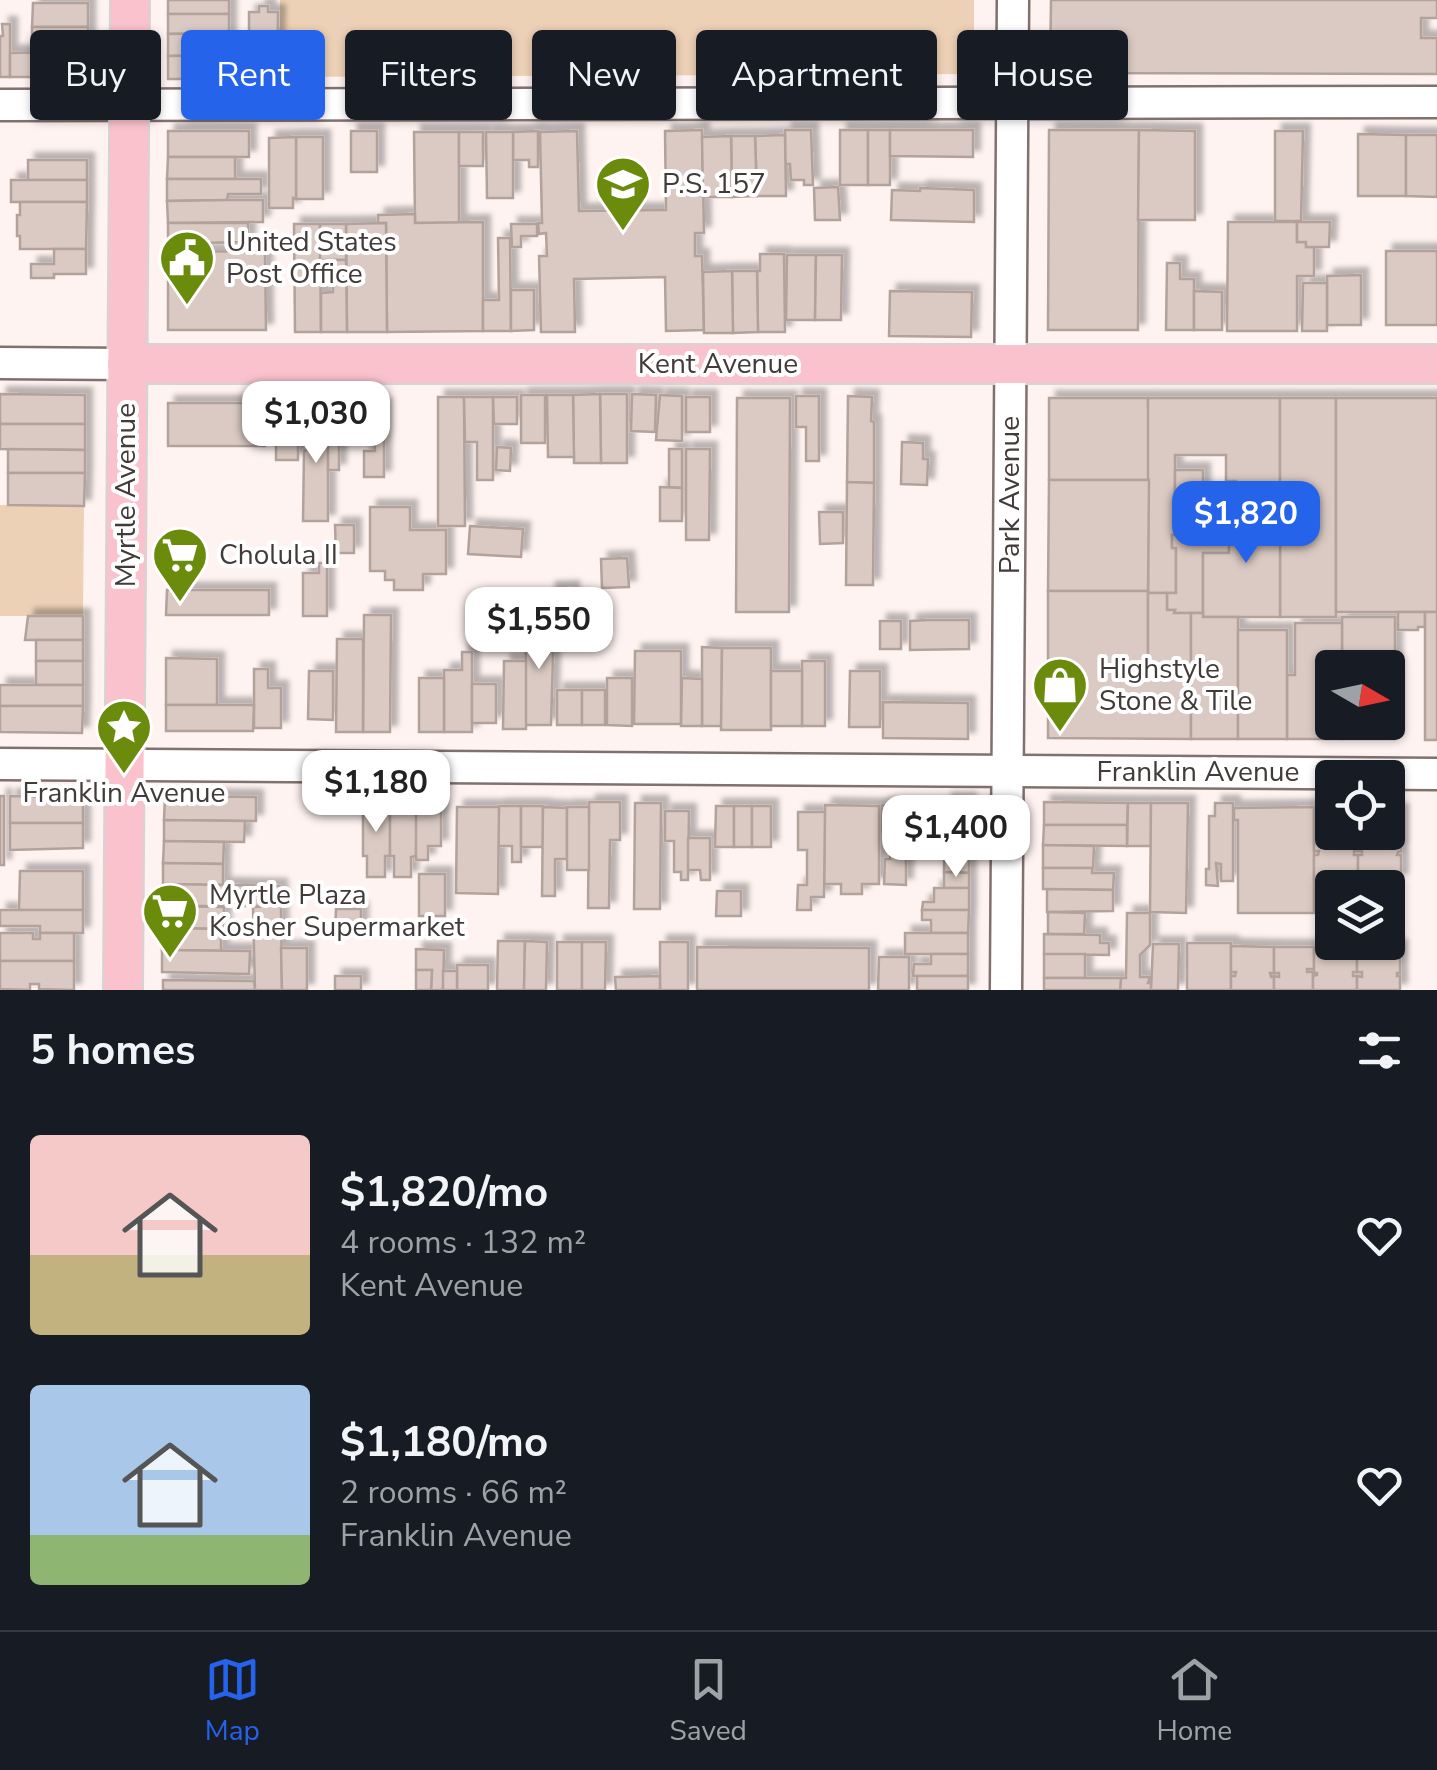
<!DOCTYPE html>
<meta charset="utf-8">
<style>
body{margin:0;font-family:"Nunito Sans",sans-serif;background:#242831;color:#f1f3f6;height:100vh;display:flex;flex-direction:column;font-size:38px;white-space:nowrap}
*{box-sizing:border-box;margin:0}
p{font-size:32px;color:#9ea1a6}
.icon{flex:none;width:55px;height:55px;fill:none;stroke:currentColor;stroke-width:2;stroke-linecap:round;stroke-linejoin:round}
.map{position:relative;height:990px;overflow:hidden}
.panel{display:flex;flex-direction:column;background:#171b24;flex:1}
.panel>*{flex:none}
.hud{position:absolute;left:30px;top:30px;width:1378px;height:90px;display:flex;gap:20px}
.needle{width:65px;rotate:99deg}
.controls{position:absolute;left:1315px;top:650px;display:grid;gap:20px}
.controls a{display:grid;place-items:center;width:90px;height:90px;border-radius:10px;background:#171b24;box-shadow:0 2px 8px #0004;font-size:50px}
.price{position:absolute;translate:-50% -85px;padding:0 22px;border-radius:20px;background:#fff;color:#222;font-size:32px;line-height:65px;filter:drop-shadow(0 2px 5px #0008)}
.price::after{content:'';position:absolute;left:50%;top:60px;width:30px;height:22px;margin-left:-15px;background:inherit;clip-path:polygon(0 0,100% 0,50% 100%)}
.price.on{background:#2563eb;color:#fff}
ul{padding:0;list-style:none}
li{display:flex;align-items:center;gap:30px;height:250px;padding:0 30px}
li span{display:grid;place-items:center;flex:none;width:280px;height:200px;border-radius:10px;color:#555}
li>.icon{margin-inline-start:auto}
span .icon{width:120px;height:120px;fill:#fffc;stroke-width:1}
li b{font-size:42px}
h2{display:flex;justify-content:space-between;align-items:center;height:120px;padding:0 30px;font-size:42px}
.tag{padding:0 35px;border-radius:10px;background:#171b24;box-shadow:0 2px 8px #0004;font-size:35px;line-height:90px}
.tag.on{background:#2563eb;color:#fff}
.tabs{display:flex;justify-content:space-around;align-items:center;height:140px;border-top:2px solid #363941;background:#171b24;font-size:28px;color:#9ea1a6}
.tabs a{display:grid;justify-items:center;gap:5px}
.tabs .on{color:#2563eb}
.map>svg:first-child{display:block}
</style>
<div class="map">
<svg width="1437" height="990" viewBox="0 0 1437 990">
<defs>
<filter id="shadow"><feDropShadow dx="7" dy="-7" stdDeviation="2.5" flood-color="#0004"/></filter>
</defs>
<rect width="100%" height="100%" fill="#fef3f1"/>
<!-- green -->
<g fill="#edd1b6">
<path d="M280,0H974V74L280,77Z"/>
<path d="M0,505L84,506L83,616H0Z"/>
</g>
<!-- building -->
<g fill="#dacac3" stroke="#b2a29b" stroke-width="2.5" filter="url(#shadow)">
<rect x="168" y="0" width="61" height="14"/>
<path d="M1051,0H1437V18H1421V38H1437V74L1050,73Z"/>
<path d="M33,3H88V27H32Z"/>
<path d="M259,6H268V12H278L277,78L249,79V12H259Z"/>
<path d="M168,14H229V33L168,34Z"/>
<path d="M2,24H10V77H0V36H3Z"/>
<path d="M32,27H88V52L32,53Z"/>
<path d="M229,33V55L168,56V34Z"/>
<path d="M54,52H88V77H10V53Z"/>
<path d="M247,55V79H168V56Z"/>
<path d="M702,130L704,233H695V256H702L704,330L666,331L665,277L574,279L575,332H541L539,256H547L546,233L539,234L538,223H542L540,132L577,131L579,211L666,210L665,131Z"/>
<path d="M785,130H811L813,185H804V180H791L790,164H785Z"/>
<rect x="840" y="130" width="28" height="55"/>
<rect x="868" y="130" width="22" height="55"/>
<path d="M890,130H973V157L890,156Z"/>
<path d="M1049,130H1139L1138,330H1048Z"/>
<path d="M1139,130L1195,131V220H1138Z"/>
<rect x="168" y="131" width="81" height="26"/>
<rect x="351" y="131" width="26" height="41"/>
<path d="M538,131V167H529V160H513V132Z"/>
<path d="M1275,131H1303L1301,221H1275Z"/>
<path d="M414,132H459V223H415Z"/>
<rect x="459" y="132" width="24" height="34"/>
<path d="M486,132H513V198H487Z"/>
<path d="M1358,134L1406,135V196H1358Z"/>
<path d="M785,135L786,196H757L755,136Z"/>
<path d="M1406,135H1437V197L1406,196Z"/>
<path d="M731,136H755L757,196L732,197Z"/>
<path d="M731,136L732,197H703L702,137Z"/>
<rect x="296" y="137" width="27" height="62"/>
<path d="M296,137V199L293,198V208H269V138Z"/>
<path d="M168,157H235V179H167Z"/>
<rect x="28" y="160" width="59" height="20"/>
<path d="M167,179H261V194H228L227,200L167,201Z"/>
<rect x="11" y="180" width="76" height="22"/>
<path d="M838,187L840,220H815L814,188Z"/>
<path d="M920,188L974,190V222L891,220L892,190L920,191Z"/>
<path d="M227,200H263V222L168,223L167,201Z"/>
<path d="M20,202H87L86,249H20V236H17V215H20Z"/>
<path d="M415,214V223L483,222V331L387,332L386,223H378V215Z"/>
<path d="M1228,222H1297V242H1306V247H1314V276H1297V331H1227Z"/>
<path d="M1297,222H1330L1329,247H1306V242H1297Z"/>
<path d="M168,223H248V242L198,243V252H168Z"/>
<path d="M386,223L387,332H347L346,224Z"/>
<path d="M294,224H320L321,332H295Z"/>
<rect x="320" y="224" width="26" height="36"/>
<path d="M511,224H537V236H521V247H512Z"/>
<path d="M498,238H510L511,331H483V300H499Z"/>
<path d="M54,249H86V274H54V278H31V264H54Z"/>
<path d="M265,251L266,330H168V252Z"/>
<rect x="1386" y="251" width="51" height="74"/>
<path d="M760,254H784L785,332H758L757,271H760Z"/>
<path d="M787,255H816L815,320H786Z"/>
<path d="M816,255H842L841,320H815Z"/>
<path d="M333,260H346L347,332H321V293L333,292Z"/>
<path d="M1167,263H1180V279H1194V330H1166Z"/>
<path d="M732,271H757L758,332L733,333Z"/>
<path d="M732,271L733,333H704L703,272Z"/>
<path d="M1361,275V325H1327V276Z"/>
<path d="M1303,283H1327V331H1302Z"/>
<path d="M511,290H534V330L511,331Z"/>
<path d="M890,291L972,292L971,337L889,336Z"/>
<path d="M1194,291L1222,292V330H1194Z"/>
<path d="M0,394L85,395V424H0Z"/>
<path d="M600,394H627V463H601Z"/>
<path d="M600,394L601,463H574L573,395Z"/>
<path d="M632,394L656,395L655,432L631,431Z"/>
<rect x="521" y="395" width="24" height="48"/>
<path d="M547,395H573L574,457H548Z"/>
<path d="M660,395L682,396V441L656,440Z"/>
<path d="M796,396H819V461H806V427H796Z"/>
<path d="M848,396L872,397L871,421L874,422V483L847,482Z"/>
<path d="M438,397H464L465,526H438Z"/>
<path d="M464,397H493V480H477V442H465Z"/>
<path d="M493,397H517V424H494Z"/>
<rect x="686" y="397" width="24" height="35"/>
<path d="M737,398H790L789,612H736Z"/>
<path d="M1049,398H1148L1149,480H1049Z"/>
<path d="M1148,398H1280V504H1236V481H1226V455H1175V535H1172V548H1176V593H1148Z"/>
<rect x="1280" y="398" width="56" height="219"/>
<rect x="1336" y="398" width="101" height="214"/>
<path d="M168,403H266L265,446H168Z"/>
<rect x="276" y="405" width="22" height="55"/>
<path d="M361,405H384V477H364V451H375L374,439H361Z"/>
<path d="M307,406H328V521H303L304,451L307,450Z"/>
<path d="M328,406H353L352,438H339V470H328Z"/>
<path d="M0,424H85V450L0,449Z"/>
<path d="M902,442L923,443V459H928L927,485L901,484Z"/>
<path d="M497,447L511,448L510,471L496,470Z"/>
<path d="M8,449L85,450V473H8Z"/>
<path d="M669,449H682V488L669,487Z"/>
<path d="M686,449H710L709,540H686Z"/>
<path d="M1175,470H1203V495H1221V504H1229V553H1203V613H1174L1175,610H1167V593H1176V548H1172V535H1175Z"/>
<path d="M8,473H85L84,506L8,505Z"/>
<path d="M1049,480H1149L1148,591H1048Z"/>
<path d="M847,482L874,483L873,585H846Z"/>
<path d="M660,487L682,488V521H660Z"/>
<path d="M1229,504H1280V617H1203V553H1229Z"/>
<path d="M370,507H410V530H446V574H423V590H394V580H385V571H370Z"/>
<path d="M819,512H843V543L820,544Z"/>
<path d="M335,525H354V553H336Z"/>
<path d="M470,526L523,529L521,557L468,554Z"/>
<path d="M627,558L629,587L602,588L601,559Z"/>
<path d="M319,563H327V616H303V573H319Z"/>
<path d="M572,588V616L549,617V589Z"/>
<path d="M167,590H269V615H166Z"/>
<path d="M1048,591H1148V673H1191V739L1048,738Z"/>
<path d="M1148,593H1167V610H1175L1174,613H1191V673H1148Z"/>
<path d="M1398,612H1425V627H1418V630H1398Z"/>
<rect x="1425" y="612" width="12" height="128"/>
<path d="M1191,613H1203V617H1238V739H1191Z"/>
<path d="M364,615H391L390,732H363Z"/>
<path d="M28,616H83V640H25Z"/>
<path d="M1342,617H1395V739H1342V722H1388V668H1342Z"/>
<path d="M929,620H969V649L910,650V621Z"/>
<path d="M526,621H554L551,725H525Z"/>
<rect x="880" y="621" width="21" height="28"/>
<path d="M1295,623H1342V668H1332V722H1342V739H1287V675H1295Z"/>
<rect x="1238" y="630" width="49" height="109"/>
<path d="M337,639H363V732H336Z"/>
<rect x="36" y="640" width="47" height="21"/>
<path d="M702,647L722,648V726H702Z"/>
<path d="M722,648H771V730H721Z"/>
<path d="M635,651H681V724H634Z"/>
<path d="M462,652H472V732H444V670H462Z"/>
<path d="M166,658L217,659V705H166Z"/>
<rect x="36" y="661" width="47" height="24"/>
<path d="M504,661H526V729H503Z"/>
<rect x="802" y="661" width="23" height="65"/>
<path d="M254,669H268V688H281V728H254Z"/>
<path d="M309,671H333V720L308,719Z"/>
<rect x="771" y="671" width="31" height="55"/>
<path d="M850,671H880V727H849Z"/>
<rect x="419" y="678" width="25" height="54"/>
<path d="M607,678H632V726L607,725Z"/>
<path d="M682,678L702,679V726H681Z"/>
<rect x="472" y="684" width="24" height="39"/>
<rect x="0" y="685" width="83" height="21"/>
<rect x="557" y="690" width="25" height="35"/>
<rect x="582" y="690" width="23" height="35"/>
<path d="M883,702L968,703V739L883,738Z"/>
<path d="M166,705H254L253,731H166Z"/>
<path d="M0,706H83L82,733L0,732Z"/>
<rect x="0" y="796" width="4" height="69"/>
<path d="M10,796L83,797V823H10Z"/>
<path d="M165,796L256,797V821L164,820Z"/>
<path d="M363,798L390,799V856H385V877H367V856H363Z"/>
<path d="M390,799H417L416,856L411,857V877H394V856H390Z"/>
<path d="M945,800H969V873L944,872Z"/>
<path d="M589,802H620V840H610L609,908H588Z"/>
<path d="M1044,802L1128,803L1127,825H1044Z"/>
<path d="M635,803H661L660,909H634Z"/>
<path d="M1128,803H1151V846H1127Z"/>
<path d="M1151,803H1188L1186,913L1150,912Z"/>
<path d="M1215,803H1233V881H1221V864L1216,863L1218,886L1206,885V869H1209V816H1215Z"/>
<path d="M825,805L879,806V884H862V894H841V884H824Z"/>
<path d="M882,805L906,806V885L884,884L885,859H890V832H882Z"/>
<path d="M499,806H521V862H512V846H498Z"/>
<rect x="521" y="806" width="22" height="41"/>
<path d="M716,806H734V847H715Z"/>
<rect x="734" y="806" width="18" height="41"/>
<rect x="752" y="806" width="19" height="41"/>
<rect x="906" y="806" width="20" height="36"/>
<rect x="926" y="806" width="19" height="36"/>
<path d="M457,807H499L498,894L456,893Z"/>
<path d="M543,807L567,808V859H555V896H542Z"/>
<rect x="567" y="807" width="22" height="63"/>
<path d="M1314,807V913H1238V820H1234V808Z"/>
<path d="M416,808H441V846H428V860H416Z"/>
<path d="M665,811H689L688,880H681V872H674V841H665Z"/>
<path d="M1314,811H1332V832H1358V851H1354V855H1358V880H1314V855H1318L1319,851H1314Z"/>
<path d="M1388,811H1401V851L1398,852L1397,855H1401V880H1358V855H1362V851H1358V832H1388Z"/>
<path d="M798,812H825L824,897H811V910H797L798,885H807V850H798Z"/>
<path d="M164,820L245,821L244,842L164,841Z"/>
<path d="M10,823H83V848L10,850Z"/>
<path d="M1044,825H1127V846L1043,845Z"/>
<path d="M688,838H710V880H701L700,870H688Z"/>
<path d="M164,841L224,842L223,864L163,863Z"/>
<path d="M1043,845L1094,846L1093,868H1043Z"/>
<path d="M163,863L223,864V885L163,884Z"/>
<path d="M1043,868H1092V873H1114L1113,890L1043,889Z"/>
<path d="M20,871H83V910H19Z"/>
<path d="M944,872L969,873V888H944Z"/>
<rect x="419" y="874" width="26" height="42"/>
<path d="M163,884L280,886L281,906H163Z"/>
<path d="M934,888H969V910H922L923,902H934Z"/>
<path d="M1047,889L1113,890V911L1047,912Z"/>
<path d="M717,891H741V916H716Z"/>
<path d="M163,906L224,907V929L163,928Z"/>
<path d="M281,906L282,990H255L253,907Z"/>
<path d="M336,909H361V935H335Z"/>
<path d="M0,910H83V933H40V926H0Z"/>
<path d="M922,910H969L968,933H931V920H922Z"/>
<path d="M1048,912L1085,913L1084,934H1048Z"/>
<path d="M1127,913H1150V945L1140,955V977H1150L1148,983H1151V990H1120L1121,978H1126Z"/>
<path d="M163,928L221,929V951L162,950Z"/>
<path d="M0,933H33V939H40V933H74V961H0Z"/>
<rect x="905" y="933" width="63" height="21"/>
<path d="M1044,934L1100,935V943H1109V955L1044,954Z"/>
<path d="M498,941H525L524,990H497Z"/>
<path d="M525,941L547,942L546,990H524Z"/>
<rect x="557" y="942" width="25" height="48"/>
<path d="M582,942H606L605,990H582Z"/>
<rect x="660" y="942" width="28" height="48"/>
<rect x="1187" y="943" width="44" height="47"/>
<path d="M1153,944H1179L1178,990H1151Z"/>
<path d="M1231,946L1274,947V973H1270L1271,977L1274,976V990H1231V976H1235L1236,972H1231Z"/>
<path d="M697,947L869,948V990H697Z"/>
<path d="M1274,947H1314V969H1307V972H1313V990H1274V976L1279,977V973H1274Z"/>
<path d="M1314,947H1357V972H1353V976H1357V990H1313V976L1317,975V973H1314Z"/>
<path d="M1357,947H1400V973H1397V976H1400V990H1357V976L1362,977V972H1357Z"/>
<path d="M281,948H307V990H282Z"/>
<path d="M416,949L444,950L443,990H431L432,970H416Z"/>
<path d="M162,950L250,951L249,974L162,972Z"/>
<path d="M931,954H968V976H913L914,964H931Z"/>
<rect x="1044" y="954" width="41" height="24"/>
<path d="M879,957H909V990H878Z"/>
<path d="M0,961H74V990L39,989V984H30V990L0,989Z"/>
<rect x="457" y="965" width="31" height="25"/>
<path d="M416,970H432L431,990H416Z"/>
<rect x="443" y="971" width="14" height="19"/>
<rect x="335" y="976" width="26" height="14"/>
<path d="M660,976V990H616L615,977Z"/>
<rect x="917" y="976" width="51" height="14"/>
<path d="M1044,978H1121L1120,990H1044Z"/>
<path d="M163,980L254,981L255,990H163Z"/>
</g>
<g fill="none" stroke-linecap="round" stroke-linejoin="round">
<!-- minor casing -->
<g stroke="#80706e" stroke-width="35">
<g id="minor">
<path d="M0,105L1437,102"/>
<path d="M0,363L127,364"/>
<path d="M0,764L1437,774"/>
<path d="M1006,990L1013,0"/>
</g>
</g>
<!-- major casing -->
<g stroke="#d5d4d4" stroke-width="42">
<g id="major">
<path d="M127,364H1437"/>
<path d="M123,990L130,0"/>
</g>
</g>
<!-- minor -->
<use href="#minor" stroke="#fff" stroke-width="30"/>
<!-- major -->
<use href="#major" stroke="#fac2cd" stroke-width="38"/>
</g>
<!-- icons -->
<defs>
<g id="school-pin" transform="scale(2.875)"><path d="M0 17L-7.5 6A9.5 9.5 0 1 1 7.5 6Z" fill="#6b8b0d" stroke="#fff"/><path d="M0-5L7-2L0 1L-7-2ZM-4 1L0 2.5L4 1V4Q0 6-4 4Z" fill="#fff"/></g>
<g id="civic-pin" transform="scale(2.875)"><path d="M0 17L-7.5 6A9.5 9.5 0 1 1 7.5 6Z" fill="#6b8b0d" stroke="#fff"/><path d="M-.6-6.5H3V-4.5H.6V-3L4-1V1h2V6H-6V1h2V-1L-.6-3ZM-1.2 2.5V6h2.4V2.5Z" fill="#fff"/></g>
<g id="supermarket-pin" transform="scale(2.875)"><path d="M0 17L-7.5 6A9.5 9.5 0 1 1 7.5 6Z" fill="#6b8b0d" stroke="#fff"/><path d="M-6-5.5h2.5l.6 2H6L4.5 2H-2.5L-4.4-4H-6ZM-1.5 3.2a1.3 1.3 0 1 0 .1 0ZM3 3.2a1.3 1.3 0 1 0 .1 0Z" fill="#fff"/></g>
<g id="shop-pin" transform="scale(2.875)"><path d="M0 17L-7.5 6A9.5 9.5 0 1 1 7.5 6Z" fill="#6b8b0d" stroke="#fff"/><path d="M-5-2.5h2.3a2.7 3.5 0 0 1 5.4 0H5L5.5 6h-11ZM-1.5-2.5h3a1.5 2.3 0 0 0-3 0Z" fill="#fff"/></g>
<g id="sight-pin" transform="scale(2.875)"><path d="M0 17L-7.5 6A9.5 9.5 0 1 1 7.5 6Z" fill="#6b8b0d" stroke="#fff"/><path d="M0-6L1.8-2.2L6-1.7L2.9 1.2L3.7 5.4L0 3.3L-3.7 5.4L-2.9 1.2L-6-1.7L-1.8-2.2Z" fill="#fff"/></g>
</defs>
<g fill-rule="evenodd">
<use href="#school-pin" x="623" y="184"/>
<use href="#civic-pin" x="187" y="258"/>
<use href="#supermarket-pin" x="180" y="555"/>
<use href="#shop-pin" x="1060" y="685"/>
<use href="#sight-pin" x="124" y="727"/>
<use href="#supermarket-pin" x="170" y="911"/>
</g>
<g text-anchor="middle" dominant-baseline="central" stroke-width="8" stroke-linejoin="round" paint-order="stroke">
<!-- poi labels -->
<g font-size="28" fill="#423b3a" stroke="#fff" text-anchor="start">
<text x="662" y="184">P.S. 157</text>
<text x="226" y="242">United States<tspan x="226" dy="32">Post Office</tspan></text>
<text x="219" y="555">Cholula II</text>
<text x="1099" y="669">Highstyle<tspan x="1099" dy="32">Stone &amp; Tile</tspan></text>
<text x="124" y="793" text-anchor="middle">Franklin Avenue</text>
<text x="209" y="895">Myrtle Plaza<tspan x="209" dy="32">Kosher Supermarket</tspan></text>
</g>
<!-- street labels -->
<g font-size="28" fill="#423b3a" stroke="#fff">
<text x="718" y="364">Kent Avenue</text>
<text transform="translate(126 495) rotate(-90)">Myrtle Avenue</text>
<text transform="translate(1010 495) rotate(-90)">Park Avenue</text>
<text x="1198" y="772">Franklin Avenue</text>
</g>
</g>
</svg>
<div class="controls">
<a><svg class="needle" viewBox="-14 -14 28 28"><path d="M0-13l5 13h-10z" fill="#e53935"/><path d="M0 13l5-13h-10z" fill="#9ea1a6"/></svg></a>
<a><svg class="icon" aria-label="locate" viewBox="0 0 24 24"><circle cx="12" cy="12" r="6"/><path d="M12 2v4M12 18v4M2 12h4M18 12h4"/></svg></a>
<a><svg class="icon" aria-label="layers" viewBox="0 0 24 24"><path d="M12 4l9 5-9 5-9-5zM3 14l9 5 9-5"/></svg></a>
</div>
<b class="price" style="left:316px;top:466px">$1,030</b>
<b class="price on" style="left:1246px;top:566px">$1,820</b>
<b class="price" style="left:539px;top:672px">$1,550</b>
<b class="price" style="left:376px;top:835px">$1,180</b>
<b class="price" style="left:956px;top:880px">$1,400</b>
<div class="hud">
<a class="tag">Buy</a>
<a class="tag on">Rent</a>
<a class="tag">Filters</a>
<a class="tag">New</a>
<a class="tag">Apartment</a>
<a class="tag">House</a>
</div>
</div>
<section class="panel">
<h2>5 homes<svg class="icon" aria-label="filters" viewBox="0 0 24 24"><path d="M4 7h16M4 17h16"/><circle cx="9" cy="7" r="2"/><circle cx="15" cy="17" r="2"/></svg></h2>
<ul>
<li><span style="background:linear-gradient(#f6c9c9 60%,#c2b280 0)"><svg class="icon" aria-label="home" viewBox="0 0 24 24"><path d="M3 11l9-7 9 7M6 9v11h12V9"/></svg></span><div><b>$1,820/mo</b><p>4 rooms · 132 m²</p><p>Kent Avenue</p></div><svg class="icon" aria-label="heart" viewBox="0 0 24 24"><path d="M12 20l-8-8c-3-5 5-10 8-4 3-6 11-1 8 4z"/></svg></li>
<li><span style="background:linear-gradient(#a9c7e8 75%,#8fb573 0)"><svg class="icon" aria-label="home" viewBox="0 0 24 24"><path d="M3 11l9-7 9 7M6 9v11h12V9"/></svg></span><div><b>$1,180/mo</b><p>2 rooms · 66 m²</p><p>Franklin Avenue</p></div><svg class="icon" aria-label="heart" viewBox="0 0 24 24"><path d="M12 20l-8-8c-3-5 5-10 8-4 3-6 11-1 8 4z"/></svg></li>
</ul>
</section>
<nav class="tabs">
<a class="on"><svg class="icon" aria-label="map" viewBox="0 0 24 24"><path d="M3 6l6-2 6 2 6-2v14l-6 2-6-2-6 2zM9 4v14M15 6v14"/></svg>Map</a>
<a><svg class="icon" aria-label="saved" viewBox="0 0 24 24"><path d="M7 4h10v16l-5-4-5 4z"/></svg>Saved</a>
<a><svg class="icon" aria-label="home" viewBox="0 0 24 24"><path d="M3 11l9-7 9 7M6 9v11h12V9"/></svg>Home</a>
</nav>
